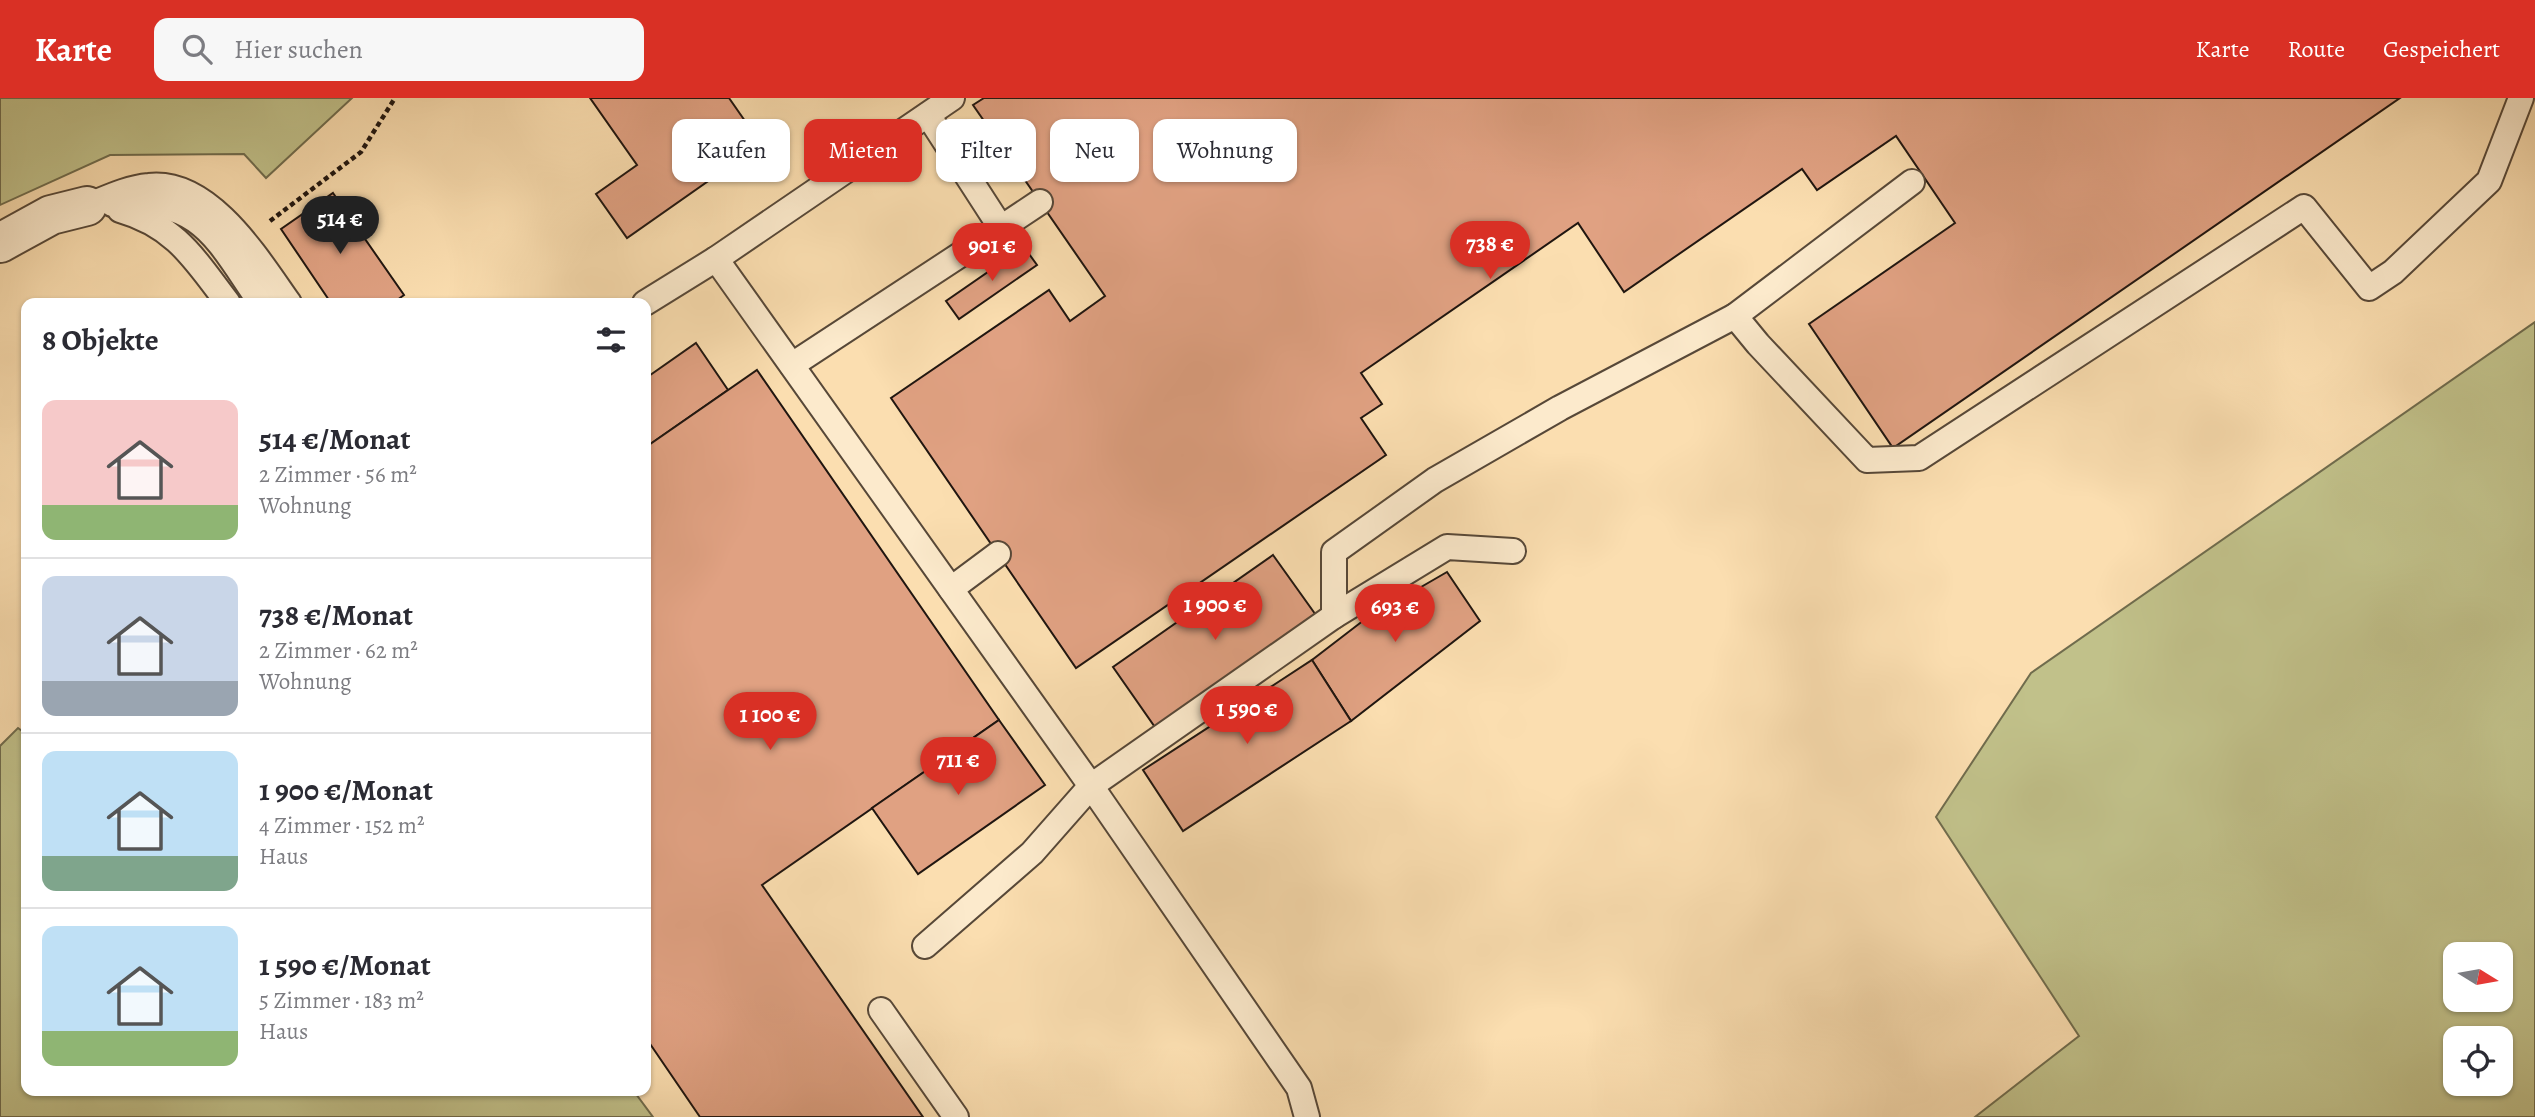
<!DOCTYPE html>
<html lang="de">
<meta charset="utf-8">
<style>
body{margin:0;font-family:Alegreya,serif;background:#f7f7f7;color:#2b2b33;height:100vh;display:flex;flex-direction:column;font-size:26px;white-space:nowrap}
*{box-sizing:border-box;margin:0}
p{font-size:23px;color:#7c7c81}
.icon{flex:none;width:38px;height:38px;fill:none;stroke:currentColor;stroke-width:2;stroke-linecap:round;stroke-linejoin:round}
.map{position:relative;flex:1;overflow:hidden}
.drawer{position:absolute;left:21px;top:200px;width:630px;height:798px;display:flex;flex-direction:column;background:#fff;border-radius:14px;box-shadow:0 2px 5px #0004}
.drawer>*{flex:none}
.guide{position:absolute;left:672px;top:21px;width:665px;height:63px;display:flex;gap:14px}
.needle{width:46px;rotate:101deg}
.fabs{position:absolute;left:2443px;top:844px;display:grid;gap:14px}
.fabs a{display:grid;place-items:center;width:70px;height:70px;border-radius:14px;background:#fff;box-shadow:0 2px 5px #0004;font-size:35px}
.price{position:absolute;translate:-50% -60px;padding:0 16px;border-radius:24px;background:#d93025;color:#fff;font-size:23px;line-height:46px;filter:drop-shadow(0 2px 4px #0008)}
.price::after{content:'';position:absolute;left:50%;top:42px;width:21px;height:16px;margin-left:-10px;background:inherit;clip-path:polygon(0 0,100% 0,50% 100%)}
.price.active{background:#222;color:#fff}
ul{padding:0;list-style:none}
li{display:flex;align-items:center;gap:21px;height:175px;padding:0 21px}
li+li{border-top:2px solid #e1e1e2}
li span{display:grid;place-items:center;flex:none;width:196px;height:140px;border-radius:14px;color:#555}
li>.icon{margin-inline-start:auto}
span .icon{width:84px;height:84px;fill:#fffc;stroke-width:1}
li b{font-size:30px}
h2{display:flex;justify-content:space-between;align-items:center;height:84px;padding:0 21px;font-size:30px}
.chip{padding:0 24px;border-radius:14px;background:#fff;box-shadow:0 2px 5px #0004;font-size:24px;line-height:63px}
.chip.active{background:#d93025;color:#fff}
header{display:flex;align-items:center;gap:42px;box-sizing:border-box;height:98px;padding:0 35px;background:#d93025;color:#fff}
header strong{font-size:33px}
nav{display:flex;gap:38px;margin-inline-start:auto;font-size:24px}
.search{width:490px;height:63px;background:#f7f7f7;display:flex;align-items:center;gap:18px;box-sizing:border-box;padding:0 24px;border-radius:14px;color:#7c7c81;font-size:26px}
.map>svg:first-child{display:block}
</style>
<header>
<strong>Karte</strong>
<div class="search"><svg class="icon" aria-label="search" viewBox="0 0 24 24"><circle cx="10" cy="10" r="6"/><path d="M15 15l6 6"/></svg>Hier suchen</div>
<nav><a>Karte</a><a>Route</a><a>Gespeichert</a></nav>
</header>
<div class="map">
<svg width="2535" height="1019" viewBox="0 0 2535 1019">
<rect width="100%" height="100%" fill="#fbdeb0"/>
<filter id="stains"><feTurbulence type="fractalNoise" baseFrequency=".00286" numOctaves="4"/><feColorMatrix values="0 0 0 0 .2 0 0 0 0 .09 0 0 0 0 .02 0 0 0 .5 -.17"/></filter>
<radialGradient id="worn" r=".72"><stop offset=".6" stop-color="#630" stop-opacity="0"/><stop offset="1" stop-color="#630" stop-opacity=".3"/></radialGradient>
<!-- green -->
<g fill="#c1c18a" stroke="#706c4d" stroke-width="2" fill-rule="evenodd">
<path d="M0,0H352L266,80L244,56L110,57L0,107Z"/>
<path d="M2535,224V1019H1975L2079,938L1936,719L2031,575ZM2455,856H2501V901H2455ZM2455,940H2501V985H2455Z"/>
<path d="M18,630L26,636V992H633L653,1019H0V648Z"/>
</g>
<!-- building -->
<g fill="#e0a182" stroke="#201610" stroke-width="2">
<path d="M590,0H729L761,46L627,140L596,96L637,67Z"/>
<path d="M984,0H2400L1893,350L1809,226L1955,125L1896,38L1817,92L1802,71L1624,194L1578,125L1361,275L1382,306L1361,320L1386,357L1076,570L891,300L1049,192L1070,223L1105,198L973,7Z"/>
<path d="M333,95L404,197L393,205H331L281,131Z"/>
<path d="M1024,149L1037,167L959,221L946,203Z"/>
<path d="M696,245L728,292L646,349V280Z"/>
<path d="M757,272L999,622L762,787L923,1019H700L646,940V349Z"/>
<path d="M1273,457L1318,520L1157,632L1113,569Z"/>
<path d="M1447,474L1480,523L1351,623L1312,562L1364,522Z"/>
<path d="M1312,562L1351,623L1183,733L1143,672Z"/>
<path d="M999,622L1045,687L918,776L872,710Z"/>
</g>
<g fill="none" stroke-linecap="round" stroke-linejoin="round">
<!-- service casing -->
<g stroke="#574838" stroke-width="28">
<g id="service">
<path d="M1912,84L1735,218L1758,246L1867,362L1919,360L2304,109L2369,190L2393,174L2489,83L2521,0"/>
<path d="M112,106C203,99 216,141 261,205"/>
<path d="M87,108C107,100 127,90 149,88C210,81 259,163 289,205"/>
<path d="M120,112C176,128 195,162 228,205"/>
<path d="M1001,130L1040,104"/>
<path d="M716,161L1091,688L1299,990L1307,1019"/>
<path d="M645,205L716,161L952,0"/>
<path d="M792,267L1001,130L928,17"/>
<path d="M951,491L998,456"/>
<path d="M1334,518V454L1435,382L1560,310L1735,218"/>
<path d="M925,848L1032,755L1091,688L1334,518L1447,449L1513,453"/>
<path d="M881,912L956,1019"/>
</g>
</g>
<!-- minor casing -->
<g stroke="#574838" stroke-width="42">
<path id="minor" d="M0,145L51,117L87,108"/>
</g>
<!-- path -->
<path stroke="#201610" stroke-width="4.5" stroke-dasharray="5 3.5" stroke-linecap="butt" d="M270,123L361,54L395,0"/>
<!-- service -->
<use href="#service" stroke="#fceacc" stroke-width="24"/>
<!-- minor -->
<use href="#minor" stroke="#fceacc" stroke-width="38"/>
</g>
<rect width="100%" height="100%" filter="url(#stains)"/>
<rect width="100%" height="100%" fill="url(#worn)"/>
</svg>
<div class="fabs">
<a><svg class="needle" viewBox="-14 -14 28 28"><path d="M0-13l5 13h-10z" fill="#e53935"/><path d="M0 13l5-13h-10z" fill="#7c7c81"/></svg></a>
<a><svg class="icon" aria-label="locate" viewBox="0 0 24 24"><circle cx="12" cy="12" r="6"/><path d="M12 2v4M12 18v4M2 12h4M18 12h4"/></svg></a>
</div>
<b class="price active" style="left:340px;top:158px">514 €</b>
<b class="price" style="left:1490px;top:183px">738 €</b>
<b class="price" style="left:992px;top:185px">901 €</b>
<b class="price" style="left:1215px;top:544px">1 900 €</b>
<b class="price" style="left:1395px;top:546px">693 €</b>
<b class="price" style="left:1247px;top:648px">1 590 €</b>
<b class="price" style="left:770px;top:654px">1 100 €</b>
<b class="price" style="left:958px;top:699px">711 €</b>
<div class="guide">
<a class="chip">Kaufen</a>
<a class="chip active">Mieten</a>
<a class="chip">Filter</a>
<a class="chip">Neu</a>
<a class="chip">Wohnung</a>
</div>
<section class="drawer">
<h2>8 Objekte<svg class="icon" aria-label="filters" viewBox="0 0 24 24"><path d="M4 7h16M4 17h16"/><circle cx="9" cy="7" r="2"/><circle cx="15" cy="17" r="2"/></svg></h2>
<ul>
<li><span style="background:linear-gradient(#f6c9c9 75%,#8fb573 0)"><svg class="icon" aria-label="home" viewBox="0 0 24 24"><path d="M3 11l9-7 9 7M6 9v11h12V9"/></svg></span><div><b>514 €/Monat</b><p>2 Zimmer · 56 m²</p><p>Wohnung</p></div></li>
<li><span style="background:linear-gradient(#c9d6e8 75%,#9aa5b1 0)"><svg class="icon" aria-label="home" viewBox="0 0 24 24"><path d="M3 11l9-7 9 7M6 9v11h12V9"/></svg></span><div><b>738 €/Monat</b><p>2 Zimmer · 62 m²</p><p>Wohnung</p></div></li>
<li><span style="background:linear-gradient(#bfe0f5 75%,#7fa58c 0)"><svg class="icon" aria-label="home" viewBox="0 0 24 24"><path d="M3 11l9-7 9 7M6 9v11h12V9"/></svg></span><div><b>1 900 €/Monat</b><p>4 Zimmer · 152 m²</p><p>Haus</p></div></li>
<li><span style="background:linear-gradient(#bfe0f5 75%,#8fb573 0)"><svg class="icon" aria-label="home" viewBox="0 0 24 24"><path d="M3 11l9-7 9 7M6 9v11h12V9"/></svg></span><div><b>1 590 €/Monat</b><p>5 Zimmer · 183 m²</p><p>Haus</p></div></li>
</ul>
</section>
</div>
